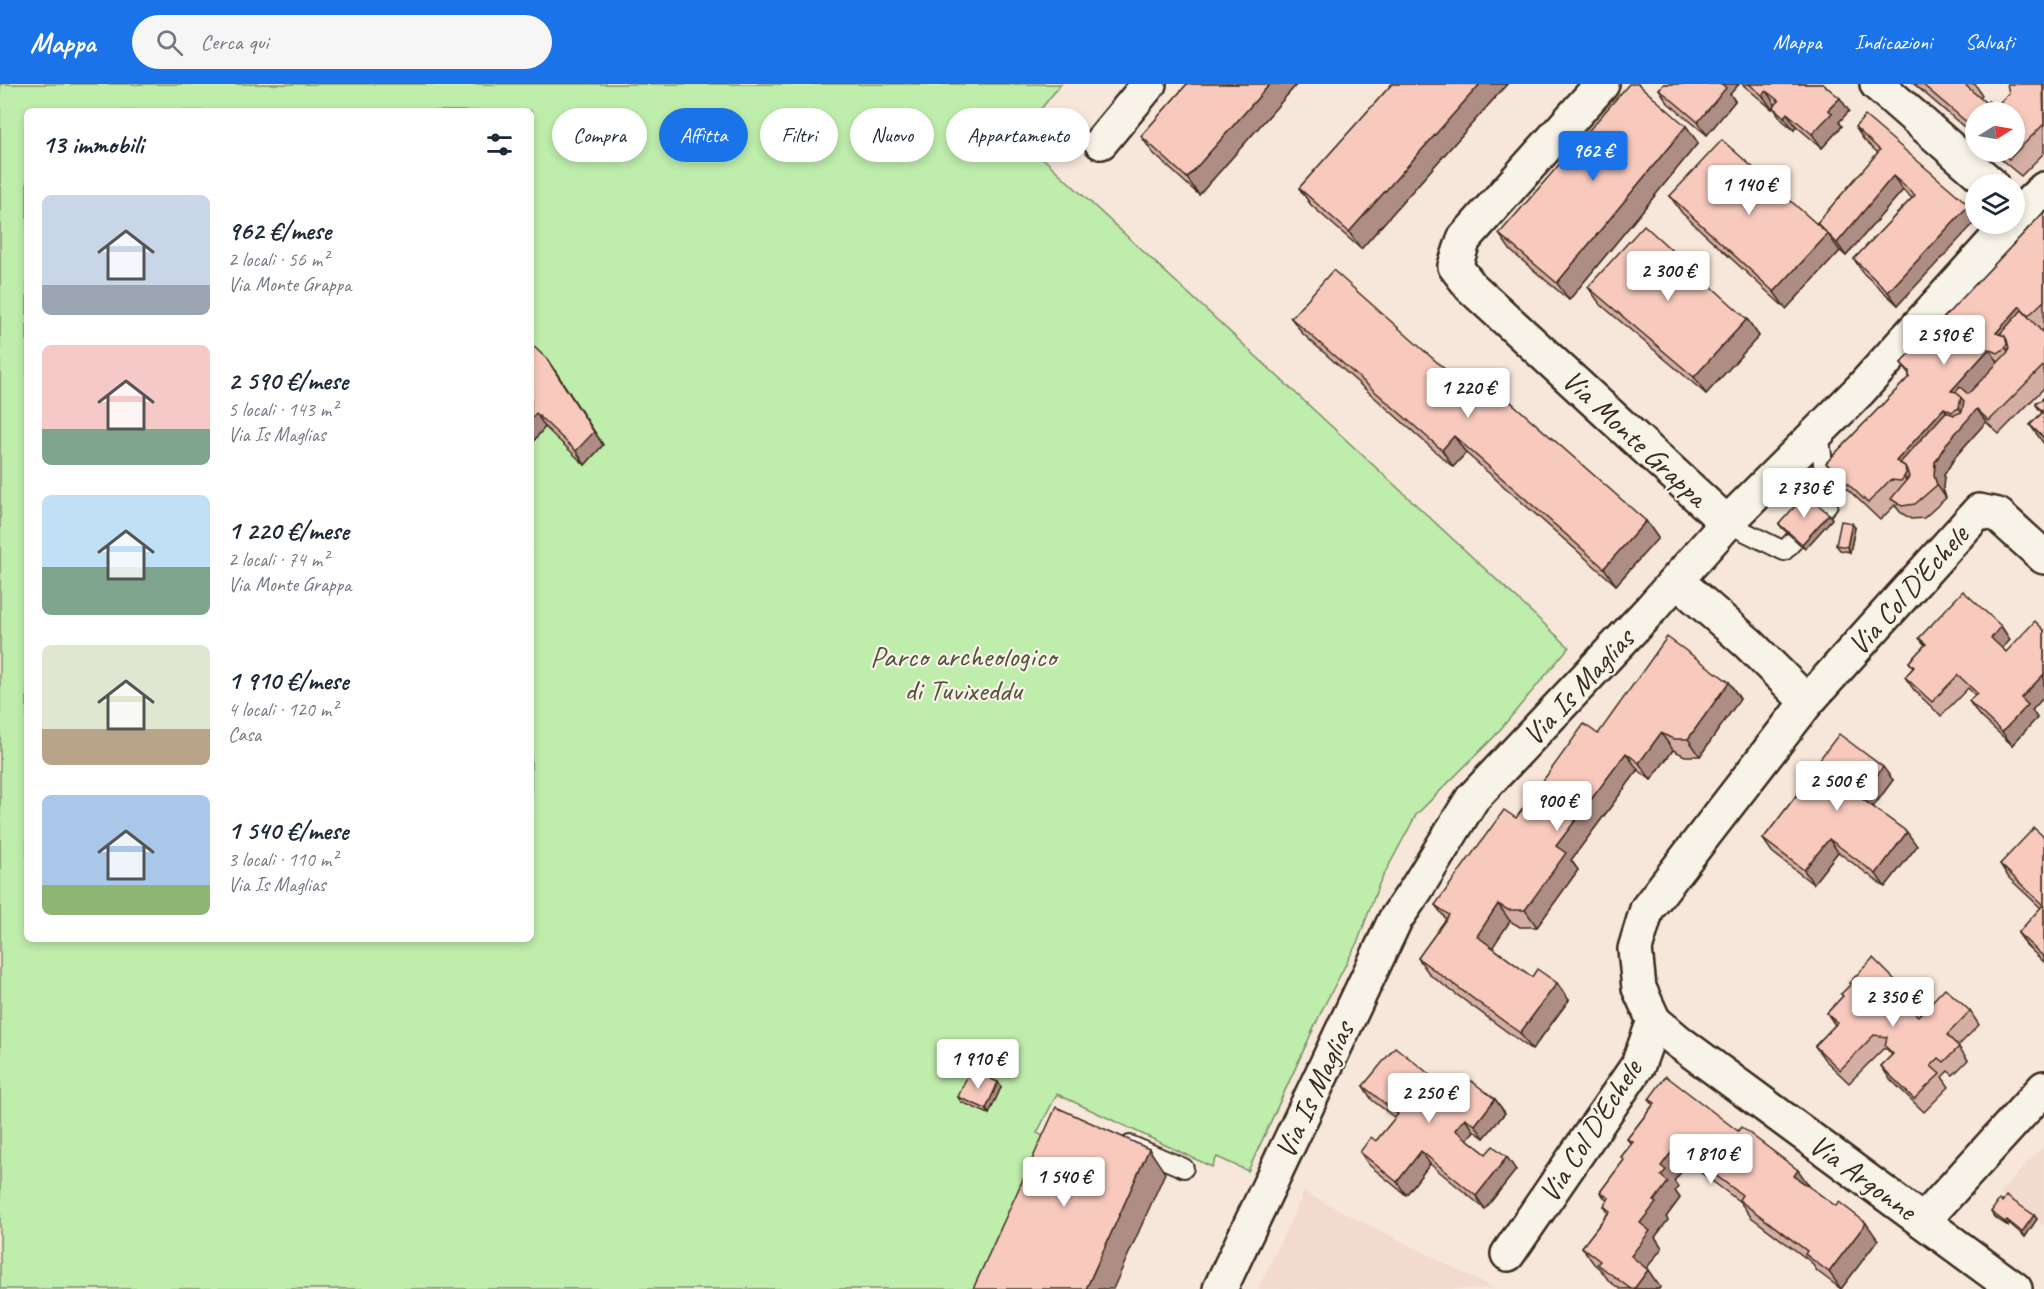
<!DOCTYPE html>
<html lang="it">
<meta charset="utf-8">
<style>
body{margin:0;font-family:Caveat,sans-serif;background:#f6f6f7;color:#1f2937;height:100vh;display:flex;flex-direction:column;font-size:22px;white-space:nowrap}
*{box-sizing:border-box;margin:0}
p{font-size:20px;color:#747a83}
.icon{flex:none;width:33px;height:33px;fill:none;stroke:currentColor;stroke-width:2;stroke-linecap:round;stroke-linejoin:round}
.map{position:relative;flex:1;overflow:hidden}
.drawer{position:absolute;left:24px;top:24px;width:510px;height:834px;display:flex;flex-direction:column;background:#fff;border-radius:9px;box-shadow:0 3px 9px #0003}
.drawer>*{flex:none}
.top-card{position:absolute;left:552px;top:24px;width:570px;height:54px;display:flex;gap:12px}
.needle{width:39px;rotate:79deg}
.controls{position:absolute;left:1965px;top:18px;display:grid;gap:12px}
.controls a{display:grid;place-items:center;width:60px;height:60px;border-radius:50%;background:#fff;box-shadow:0 3px 9px #0003;font-size:30px}
.price{position:absolute;translate:-50% -51px;padding:0 14px;border-radius:6px;background:#fff;color:#222;font-size:20px;line-height:39px;filter:drop-shadow(0 2px 3px #0008)}
.price::after{content:'';position:absolute;left:50%;top:36px;width:18px;height:14px;margin-left:-9px;background:inherit;clip-path:polygon(0 0,100% 0,50% 100%)}
.price.on{background:#1a73e8;color:#fff}
ul{padding:0;list-style:none}
li{display:flex;align-items:center;gap:18px;height:150px;padding:0 18px}
li span{display:grid;place-items:center;flex:none;width:168px;height:120px;border-radius:9px;color:#555}
li>.icon{margin-inline-start:auto}
span .icon{width:72px;height:72px;fill:#fffc;stroke-width:1}
li b{font-size:26px}
h2{display:flex;justify-content:space-between;align-items:center;height:72px;padding:0 18px;font-size:26px}
.pill{padding:0 21px;border-radius:27px;background:#fff;box-shadow:0 3px 9px #0003;font-size:21px;line-height:54px}
.pill.on{background:#1a73e8;color:#fff}
header{display:flex;align-items:center;gap:36px;box-sizing:border-box;height:84px;padding:0 30px;background:#1a73e8;color:#fff}
header strong{font-size:28px}
nav{display:flex;gap:33px;margin-inline-start:auto;font-size:21px}
.search{width:420px;height:54px;background:#f6f6f7;display:flex;align-items:center;gap:15px;box-sizing:border-box;padding:0 21px;border-radius:33px;color:#747a83;font-size:22px}
.map>svg:first-child{display:block}
</style>
<header>
<strong>Mappa</strong>
<div class="search"><svg class="icon" aria-label="search" viewBox="0 0 24 24"><circle cx="10" cy="10" r="6"/><path d="M15 15l6 6"/></svg>Cerca qui</div>
<nav><a>Mappa</a><a>Indicazioni</a><a>Salvati</a></nav>
</header>
<div class="map">
<svg width="2044" height="1205" viewBox="0 0 2044 1205">
<rect width="100%" height="100%" fill="#f7e7db"/>
<filter id="ink" filterUnits="userSpaceOnUse"><feTurbulence type="fractalNoise" baseFrequency=".0167" numOctaves="2"/><feDisplacementMap in="SourceGraphic" scale="12" xChannelSelector="R" yChannelSelector="G"/><feConvolveMatrix kernelMatrix="1 2 1 2 8 2 1 2 1" color-interpolation-filters="sRGB"/></filter>
<g filter="url(#ink)">
<!-- built -->
<g fill="#f3dace">
<path d="M2044,1061V1142L1999,1110Z"/>
<path d="M1304,1108L1496,1205H1258Z"/>
</g>
<!-- green -->
<path fill="#beedac" stroke="#7c8c65" stroke-width="1.5" fill-rule="evenodd" d="M0,0H1061L1019,52L1569,563L1494,653L1416,731L1379,800L1358,857L1323,924L1248,1087L1217,1073L1212,1083L1057,1010L1037,1049L1047,1054L973,1205H0ZM27,27H531V855H27Z"/>
<g fill="none" stroke-linecap="round" stroke-linejoin="round">
<!-- lane casing -->
<g stroke="#3b2a1e" stroke-width="22">
<g id="lane">
<path d="M1727,439L1784,467L1828,420L1819,347"/>
<path d="M1130,1061L1184,1084"/>
</g>
</g>
<!-- street casing -->
<g stroke="#3b2a1e" stroke-width="38">
<g id="street">
<path d="M1602,0L1464,155L1455,182L1471,203L1727,439"/>
<path d="M1877,0L1991,100"/>
<path d="M1101,58L1149,0"/>
<path d="M1677,497L1749,560L1807,618"/>
<path d="M1654,937L1679,958L2015,1205"/>
<path d="M1923,1137L2044,1004"/>
<path d="M1508,1170L1638,981L1654,937L1639,904L1635,865L1647,825L1807,618L1979,427L1998,431L2044,473"/>
</g>
</g>
<!-- secondary casing -->
<g stroke="#3b2a1e" stroke-width="38">
<g id="secondary">
<path d="M2014,134L2044,105"/>
<path d="M1220,1205L1395,836L1415,807L1472,715L1650,526L1727,439L1860,306L2010,140"/>
</g>
</g>
<!-- lane -->
<use href="#lane" stroke="#f7f3e8" stroke-width="18"/>
<!-- street -->
<use href="#street" stroke="#f7f3e8" stroke-width="33"/>
<!-- secondary -->
<use href="#secondary" stroke="#f7f3e8" stroke-width="33"/>
</g>
<!-- wall -->
<g fill="#d5aea3" stroke="#3b2a1e" stroke-width="1.5">
<path d="M1187,0H1297L1199,111L1153,69L1141,52Z"/>
<path d="M1392,0H1507L1361,165L1311,121L1299,104Z"/>
<path d="M1664,0H1739L1730,10L1735,17L1707,51L1668,19L1659,5Z"/>
<path d="M1742,0H1823L1849,27L1839,38L1842,42L1822,64L1796,42L1794,46L1782,36L1773,23L1772,25Z"/>
<path d="M1914,0H1975L1982,11L1980,14L1986,19L1996,22L2044,0V69L2021,92L1992,68H2014L1976,28V53Z"/>
<path d="M1686,42L1698,59L1569,216L1511,167L1499,150Z"/>
<path d="M1855,43L1969,121L1898,221L1863,189L1854,175L1912,114L1903,106L1846,172L1839,166L1840,167L1786,225L1682,129L1670,112L1817,139L1878,69L1864,56Z"/>
<path d="M2044,128V245L2041,247L2044,250V304L1999,350L1986,338L1955,373L1944,391L1943,405L1946,414L1924,434L1911,435L1900,428L1895,421L1880,436L1838,396L1826,379L1909,293V290L1901,279Z"/>
<path d="M1588,203L1747,235L1759,252L1706,310L1600,220Z"/>
<path d="M1291,234L1483,319L1646,437L1658,454L1616,501L1466,369L1453,383L1303,250Z"/>
<path d="M531,260L556,288L603,361L585,381L545,343L531,360Z"/>
<path d="M2044,313V360L2030,341L2042,329L2036,321Z"/>
<path d="M1829,430L1832,435L1805,465L1782,444L1779,440Z"/>
<path d="M1855,444L1850,468L1840,466L1836,461Z"/>
<path d="M2001,542L2010,556L2002,564L2006,568L2044,546V613L2032,626L2037,634L2012,661L1978,630L1969,617L1975,611L1968,604L1941,632L1914,606L1905,593L1913,584L1909,578L1925,561L1919,554Z"/>
<path d="M1729,598L1740,615L1700,672H1685L1673,666L1651,696L1638,686L1571,776L1578,786L1537,843H1520L1510,837L1492,863L1532,893L1569,916L1532,966L1430,891L1418,874L1446,835L1435,821L1516,734L1598,650Z"/>
<path d="M1806,693L1893,696L1873,723L1917,762L1885,803L1838,768L1813,800L1772,768L1763,755L1808,696Z"/>
<path d="M2044,753V878L2027,862L2018,849L2041,824L2009,794L2000,780Z"/>
<path d="M1907,908L1916,921L1911,926L1918,932L1970,927L1979,941L1958,962L1968,976L1953,991L1948,987L1942,993L1949,1003L1924,1028L1890,995L1881,982L1892,971L1887,965H1883L1849,999L1825,976L1815,962L1835,941L1827,929L1843,912L1841,910Z"/>
<path d="M1363,1002L1457,1012L1495,1015L1505,1029L1484,1054L1474,1047L1467,1055L1486,1070L1516,1086L1485,1125L1430,1080L1406,1111L1369,1081L1360,1068L1376,1057L1395,1034L1372,1016Z"/>
<path d="M1001,1003L989,1030L961,1018L958,1013Z"/>
<path d="M1649,1015L1810,1103L1878,1156L1841,1205L1817,1187L1811,1178L1751,1133L1740,1118L1688,1079L1674,1097L1678,1103L1675,1107L1680,1114L1666,1133L1668,1136L1655,1153L1662,1164L1646,1184L1660,1203L1659,1205H1620L1609,1197L1601,1186L1594,1180L1582,1163L1608,1129L1604,1122L1607,1117L1600,1108L1624,1076L1621,1073L1631,1060L1627,1055L1653,1021Z"/>
<path d="M2002,1118L2034,1131L2037,1135L2025,1153L2010,1140L2008,1142L1994,1133L1991,1128Z"/>
</g>
<!-- shaded-wall -->
<g fill="#ae8d84" stroke="#3b2a1e" stroke-width="1.5">
<path d="M1270,0H1297L1199,111L1187,94Z"/>
<path d="M1480,0H1507L1361,165L1349,148Z"/>
<path d="M1721,0H1739L1730,10L1735,17L1707,51L1698,38Z"/>
<path d="M1766,7L1775,20L1772,25L1762,11Z"/>
<path d="M1840,14L1849,27L1839,38L1842,42L1822,64L1812,50L1828,26Z"/>
<path d="M1787,29L1796,42L1794,46L1784,33Z"/>
<path d="M1686,42L1698,59L1569,216L1557,199Z"/>
<path d="M1893,92L1903,106L1846,172L1837,159Z"/>
<path d="M1969,121L1976,130V137L1898,221L1888,208Z"/>
<path d="M1828,150L1840,167L1786,225L1774,208Z"/>
<path d="M2020,222L2031,239L2017,281L1996,249Z"/>
<path d="M1747,235L1759,252L1706,310L1694,293Z"/>
<path d="M1989,265L2001,282L1977,325L1986,338L1955,373L1944,391L1943,405L1946,414L1937,401L1934,392L1935,378L1946,360L1967,336L1959,324L1951,307Z"/>
<path d="M547,275L603,361L585,381L576,367Z"/>
<path d="M1944,324L1956,341L1916,410L1904,393L1896,377Z"/>
<path d="M536,329L545,343L531,360V335Z"/>
<path d="M1454,352L1466,369L1453,383L1442,366Z"/>
<path d="M1829,430L1832,435L1805,465L1802,460Z"/>
<path d="M1646,437L1658,454L1616,501L1604,484Z"/>
<path d="M1852,439L1855,444L1850,468L1847,463Z"/>
<path d="M2001,542L2010,556L2000,567L1991,554Z"/>
<path d="M2044,590V613L2032,626L2037,634L2012,661L2002,648L2021,614Z"/>
<path d="M1729,598L1740,615L1700,672L1688,655Z"/>
<path d="M1661,649L1673,666L1651,696L1639,679Z"/>
<path d="M1626,669L1638,686L1571,776L1578,786L1537,843L1525,826L1556,762Z"/>
<path d="M1883,683L1893,696L1870,727L1861,714Z"/>
<path d="M1907,748L1917,762L1885,803L1876,790Z"/>
<path d="M1829,755L1838,768L1813,800L1804,786Z"/>
<path d="M1498,820L1510,837L1489,869L1477,852Z"/>
<path d="M1557,899L1569,916L1532,966L1520,949Z"/>
<path d="M998,998L1001,1003L989,1030L986,1025Z"/>
<path d="M1495,1015L1505,1029L1484,1054L1475,1041Z"/>
<path d="M1465,1034L1474,1047L1464,1059L1455,1046Z"/>
<path d="M1676,1062L1688,1079L1674,1097L1678,1103L1675,1107L1680,1114L1666,1133L1668,1136L1655,1153L1662,1164L1643,1189L1631,1172L1640,1139L1654,1117L1661,1082Z"/>
<path d="M1149,1065L1165,1089L1113,1205H1086Z"/>
<path d="M1421,1067L1430,1080L1406,1111L1397,1098Z"/>
<path d="M1507,1073L1516,1086L1485,1125L1476,1112Z"/>
<path d="M1798,1086L1810,1103L1794,1092Z"/>
<path d="M2034,1131L2037,1135L2025,1153L2022,1148Z"/>
<path d="M2007,1136L2010,1140L2008,1142L2005,1138Z"/>
<path d="M1866,1139L1878,1156L1841,1205L1829,1188Z"/>
<path d="M1648,1186L1660,1203L1659,1205H1634Z"/>
</g>
<!-- building -->
<g fill="#f8cabd" stroke="#3b2a1e" stroke-width="1.5">
<path d="M1187,0H1270L1187,94L1141,52Z"/>
<path d="M1392,0H1480L1349,148L1299,104Z"/>
<path d="M1629,0H1638L1686,42L1557,199L1499,150Z"/>
<path d="M1664,0H1722L1726,4L1698,38L1659,5Z"/>
<path d="M1749,0H1823L1840,14L1828,26L1832,29L1812,50L1787,29L1784,33L1773,23L1779,17L1766,7L1762,11Z"/>
<path d="M1922,0H1964L1986,19L1988,17L1996,22L2009,9L2007,0H2043L2044,40L2009,75L2000,68H2014V28H1976V46Z"/>
<path d="M1865,32L1969,121L1888,208L1854,175L1915,111L1893,92L1837,159L1817,139L1880,66L1855,43Z"/>
<path d="M1722,56L1828,150L1774,208L1670,112Z"/>
<path d="M2044,128V217L2028,232L2020,222L1996,249L2005,252L2007,260L2005,264L1998,269L1989,265L1951,307L1957,308L1961,313L1959,324L1952,328L1944,324L1896,377L1905,382L1906,389L1904,393L1901,397L1890,396L1868,419L1826,379L1909,293V287L1901,279Z"/>
<path d="M1644,141L1747,235L1694,293L1588,203Z"/>
<path d="M1333,186L1483,319L1496,305L1646,437L1604,484L1454,352L1442,366L1291,234Z"/>
<path d="M2022,226L2044,250V281L1989,337L1977,325L1946,360L1935,378L1934,392L1937,401L1915,420L1902,422L1891,415L1909,393L1907,386L1905,382L1900,379L1946,328L1954,331L1962,328L1964,317L1956,308L1960,303L1968,310L2008,268L2009,264L2007,256L2005,252L2000,250Z"/>
<path d="M531,260L547,275L594,348L576,367L536,329L531,335Z"/>
<path d="M2044,313V354L2030,341L2043,328L2036,321V318L2042,316Z"/>
<path d="M1806,410L1829,430L1802,460L1779,440Z"/>
<path d="M1841,437L1852,439L1847,463L1836,461Z"/>
<path d="M1963,507L2001,542L1991,554L2006,568L2035,537L2044,546V590L2021,614L2028,621L2002,648L1969,617L1977,609L1958,591L1932,618L1905,593L1914,583L1909,578L1926,560L1919,554Z"/>
<path d="M1667,553L1729,598L1688,655H1673L1661,649L1639,679L1626,669L1556,762L1566,769L1525,826H1508L1498,820L1477,852L1532,893L1537,885L1557,899L1520,949L1418,874L1449,831L1435,821L1504,726L1516,734L1584,640L1598,650Z"/>
<path d="M1839,650L1883,683L1861,714L1907,748L1876,790L1829,755L1804,786L1763,755L1809,695L1806,693Z"/>
<path d="M2034,744L2044,753V873L2018,849L2043,821L2000,780Z"/>
<path d="M1873,874L1907,908L1900,915L1918,932L1945,904L1970,927L1947,951L1959,963L1944,978L1939,974L1931,982L1940,990L1914,1015L1881,982L1893,970L1885,962L1887,953L1874,951L1840,986L1815,962L1837,939L1827,929L1843,912L1841,910L1851,900L1849,899Z"/>
<path d="M1395,963L1457,1012L1470,996L1495,1015L1475,1041L1465,1034L1455,1046L1486,1070L1493,1062L1507,1073L1476,1112L1421,1067L1397,1098L1360,1068L1371,1053L1376,1057L1398,1030L1363,1002Z"/>
<path d="M970,986L998,998L986,1025L958,1013Z"/>
<path d="M1666,992L1738,1047L1741,1043L1798,1086L1794,1092L1836,1122L1839,1118L1866,1139L1829,1188L1805,1170L1807,1167L1739,1116L1742,1111L1676,1062L1661,1082L1666,1086L1661,1092L1668,1098L1654,1117L1656,1119L1640,1139L1650,1147L1631,1172L1648,1186L1634,1205H1631L1597,1180L1600,1177L1582,1163L1610,1127L1604,1122L1609,1114L1600,1108L1624,1076L1621,1073L1633,1058L1627,1055L1655,1019L1649,1015Z"/>
<path d="M1056,1023L1149,1065L1086,1205H973Z"/>
<path d="M2006,1112L2034,1131L2022,1148L2007,1136L2005,1138L1991,1128L1999,1116L2002,1118Z"/>
</g>
</g>
<g text-anchor="middle" dominant-baseline="central" stroke-width="4.5" stroke-linejoin="round" paint-order="stroke">
<!-- street labels -->
<g font-size="30" fill="#3b2a1e" stroke="#f7f3e8">
<text transform="translate(1635 354) rotate(43)">Via Monte Grappa</text>
<text transform="translate(1908 506) rotate(-48)">Via Col D'Echele</text>
<text transform="translate(1578 603) rotate(-47)">Via Is Maglias</text>
<text transform="translate(1314 1006) rotate(-65)">Via Is Maglias</text>
<text transform="translate(1590 1047) rotate(-57)">Via Col D'Echele</text>
<text transform="translate(1863 1093) rotate(36)">Via Argonne</text>
</g>
<!-- park labels -->
<g font-size="30" fill="#55513a" stroke="#f7f3e8">
<text x="963" y="572">Parco archeologico<tspan x="963" dy="34">di Tuvixeddu</tspan></text>
</g>
</g>
</svg>
<div class="controls">
<a><svg class="needle" viewBox="-14 -14 28 28"><path d="M0-13l5 13h-10z" fill="#e53935"/><path d="M0 13l5-13h-10z" fill="#747a83"/></svg></a>
<a><svg class="icon" aria-label="layers" viewBox="0 0 24 24"><path d="M12 4l9 5-9 5-9-5zM3 14l9 5 9-5"/></svg></a>
</div>
<b class="price on" style="left:1593px;top:98px">962 €</b>
<b class="price" style="left:1749px;top:132px">1 140 €</b>
<b class="price" style="left:1668px;top:218px">2 300 €</b>
<b class="price" style="left:1944px;top:282px">2 590 €</b>
<b class="price" style="left:1468px;top:335px">1 220 €</b>
<b class="price" style="left:1804px;top:435px">2 730 €</b>
<b class="price" style="left:1837px;top:728px">2 500 €</b>
<b class="price" style="left:1557px;top:748px">900 €</b>
<b class="price" style="left:1893px;top:944px">2 350 €</b>
<b class="price" style="left:978px;top:1006px">1 910 €</b>
<b class="price" style="left:1429px;top:1040px">2 250 €</b>
<b class="price" style="left:1711px;top:1101px">1 810 €</b>
<b class="price" style="left:1064px;top:1124px">1 540 €</b>
<div class="top-card">
<a class="pill">Compra</a>
<a class="pill on">Affitta</a>
<a class="pill">Filtri</a>
<a class="pill">Nuovo</a>
<a class="pill">Appartamento</a>
</div>
<section class="drawer">
<h2>13 immobili<svg class="icon" aria-label="filters" viewBox="0 0 24 24"><path d="M4 7h16M4 17h16"/><circle cx="9" cy="7" r="2"/><circle cx="15" cy="17" r="2"/></svg></h2>
<ul>
<li><span style="background:linear-gradient(#c9d6e8 75%,#9aa5b1 0)"><svg class="icon" aria-label="home" viewBox="0 0 24 24"><path d="M3 11l9-7 9 7M6 9v11h12V9"/></svg></span><div><b>962 €/mese</b><p>2 locali · 56 m²</p><p>Via Monte Grappa</p></div></li>
<li><span style="background:linear-gradient(#f6c9c9 70%,#7fa58c 0)"><svg class="icon" aria-label="home" viewBox="0 0 24 24"><path d="M3 11l9-7 9 7M6 9v11h12V9"/></svg></span><div><b>2 590 €/mese</b><p>5 locali · 143 m²</p><p>Via Is Maglias</p></div></li>
<li><span style="background:linear-gradient(#bfe0f5 60%,#7fa58c 0)"><svg class="icon" aria-label="home" viewBox="0 0 24 24"><path d="M3 11l9-7 9 7M6 9v11h12V9"/></svg></span><div><b>1 220 €/mese</b><p>2 locali · 74 m²</p><p>Via Monte Grappa</p></div></li>
<li><span style="background:linear-gradient(#dfe7d0 70%,#b9a48a 0)"><svg class="icon" aria-label="home" viewBox="0 0 24 24"><path d="M3 11l9-7 9 7M6 9v11h12V9"/></svg></span><div><b>1 910 €/mese</b><p>4 locali · 120 m²</p><p>Casa</p></div></li>
<li><span style="background:linear-gradient(#a9c7e8 75%,#8fb573 0)"><svg class="icon" aria-label="home" viewBox="0 0 24 24"><path d="M3 11l9-7 9 7M6 9v11h12V9"/></svg></span><div><b>1 540 €/mese</b><p>3 locali · 110 m²</p><p>Via Is Maglias</p></div></li>
</ul>
</section>
</div>
